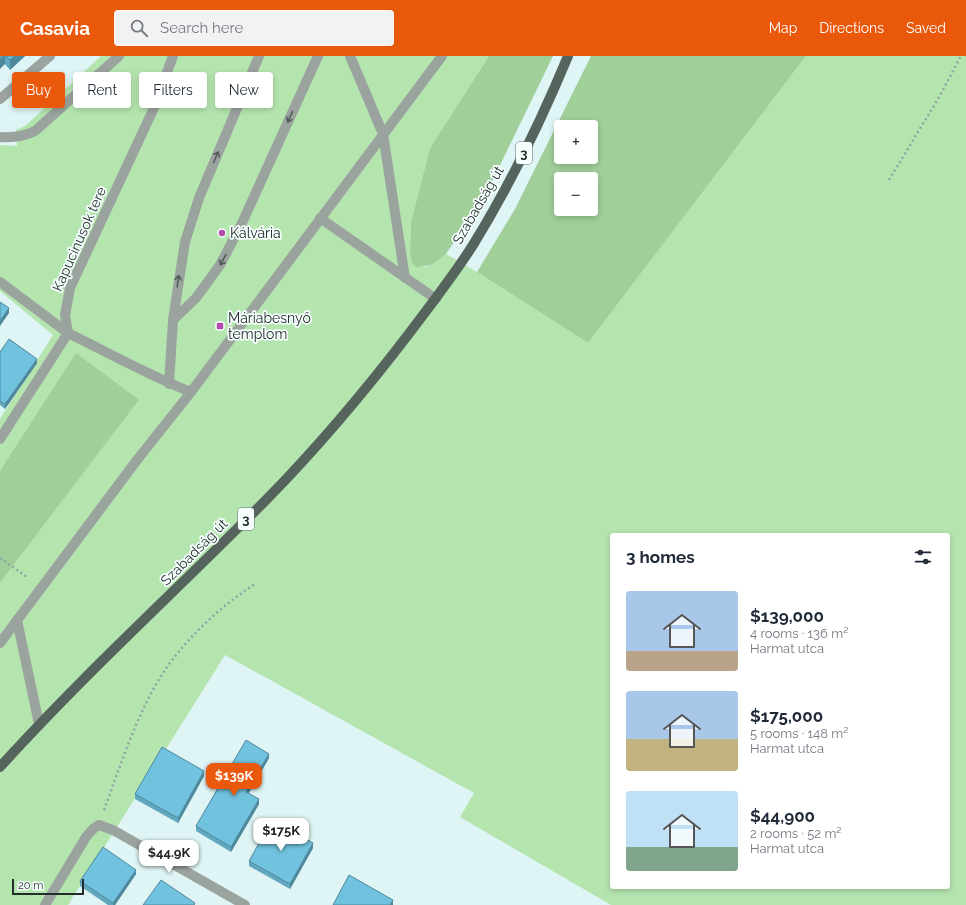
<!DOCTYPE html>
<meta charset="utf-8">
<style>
body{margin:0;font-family:Raleway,sans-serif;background:#f2f2f3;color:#1f2937;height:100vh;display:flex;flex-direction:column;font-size:15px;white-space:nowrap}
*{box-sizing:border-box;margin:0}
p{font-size:13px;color:#747a83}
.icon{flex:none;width:22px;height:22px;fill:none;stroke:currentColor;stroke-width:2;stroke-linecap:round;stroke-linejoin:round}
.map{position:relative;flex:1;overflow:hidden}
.side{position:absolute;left:610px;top:477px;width:340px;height:356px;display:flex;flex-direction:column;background:#fff;border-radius:4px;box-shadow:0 2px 6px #0003}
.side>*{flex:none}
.hud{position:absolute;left:12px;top:16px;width:380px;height:36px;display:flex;gap:8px}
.tools{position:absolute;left:554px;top:64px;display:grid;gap:8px}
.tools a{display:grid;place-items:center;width:44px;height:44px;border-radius:4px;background:#fff;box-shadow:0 2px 6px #0003;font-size:20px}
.scale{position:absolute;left:12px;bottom:10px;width:72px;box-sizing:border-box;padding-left:4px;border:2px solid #242c2c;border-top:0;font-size:11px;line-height:14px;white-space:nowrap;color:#242c2c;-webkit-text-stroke:3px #f6fffe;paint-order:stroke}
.price{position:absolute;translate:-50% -34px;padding:0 9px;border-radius:8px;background:#fff;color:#222;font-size:13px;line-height:26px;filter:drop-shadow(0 1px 2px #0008)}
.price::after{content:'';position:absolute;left:50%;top:24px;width:12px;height:9px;margin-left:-6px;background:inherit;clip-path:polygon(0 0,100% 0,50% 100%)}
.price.current{background:#ea580c;color:#fff}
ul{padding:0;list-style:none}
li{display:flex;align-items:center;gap:12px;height:100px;padding:0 16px}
li span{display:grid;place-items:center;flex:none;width:112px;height:80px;border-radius:4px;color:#555}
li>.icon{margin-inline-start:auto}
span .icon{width:48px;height:48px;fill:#fffc;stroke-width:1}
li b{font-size:17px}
h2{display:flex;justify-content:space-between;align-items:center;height:48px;padding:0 16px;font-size:17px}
.tag{padding:0 14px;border-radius:4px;background:#fff;box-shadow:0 2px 6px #0003;font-size:14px;line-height:36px}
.tag.current{background:#ea580c;color:#fff}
header{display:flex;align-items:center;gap:24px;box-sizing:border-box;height:56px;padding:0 20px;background:#ea580c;color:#fff}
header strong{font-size:19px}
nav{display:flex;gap:22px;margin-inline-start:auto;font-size:14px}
.search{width:280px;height:36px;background:#f2f2f3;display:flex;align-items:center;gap:10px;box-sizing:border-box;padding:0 14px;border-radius:4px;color:#747a83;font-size:15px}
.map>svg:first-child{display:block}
</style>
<header>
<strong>Casavia</strong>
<div class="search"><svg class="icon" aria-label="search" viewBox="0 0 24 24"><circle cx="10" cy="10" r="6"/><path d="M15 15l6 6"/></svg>Search here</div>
<nav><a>Map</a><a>Directions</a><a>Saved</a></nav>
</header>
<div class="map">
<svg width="966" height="849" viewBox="0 0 966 849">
<rect width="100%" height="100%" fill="#dff4f4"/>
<!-- green -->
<path fill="#b5e5af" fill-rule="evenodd" d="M101,0H489L430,92L411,166L410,197L424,211L432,209L446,198L477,216L588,287L806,0H966V849H611L460,761L474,737L225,599L68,849H0V527L139,344L0,415V363L53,279L0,235V89L17,90L16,74L25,70ZM612,479H948V831H612Z"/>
<!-- forest -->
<g fill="#a0cf99" fill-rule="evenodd">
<path d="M489,0H553L485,140L446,198L432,209L416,211L412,207L410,197L411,166L430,92Z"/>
<path d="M591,0H806L588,287L477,216L515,153ZM561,71H591V101H561ZM561,123H591V153H561Z"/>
<path d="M76,297L139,344L0,527V415Z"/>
</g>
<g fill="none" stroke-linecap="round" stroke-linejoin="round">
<!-- path -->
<g stroke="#93a3a3" stroke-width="2.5" stroke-dasharray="2 3" stroke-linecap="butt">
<path d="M889,124L938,43L961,0"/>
<path d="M0,502L27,521"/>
<path d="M104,754C121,708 139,651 167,611C191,578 221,550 255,528"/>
</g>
<!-- service -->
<g stroke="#9ba39f" stroke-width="10">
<path d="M350,0L383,78L405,222"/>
<path d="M0,43L50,0"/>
<path d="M0,226L68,277"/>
<path d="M173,264L196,242L220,209L242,167L318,0"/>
<path d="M169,328L173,264L185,186L199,142L259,0"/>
</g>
<!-- minor -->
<g stroke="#9ba39f" stroke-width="10">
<path d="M0,81C13,82 23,81 35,75L119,0"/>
<path d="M320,162L436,243"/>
<path d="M68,277L65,259L70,232L153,54L173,0"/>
<path d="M68,277C109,297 148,319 191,336"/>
<path d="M0,383L68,277"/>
<path d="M17,564L39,668"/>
<path d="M0,587L137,404L191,336L442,0"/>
<path d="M45,849L86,781L93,773L99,769L113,774L245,849"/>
</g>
<!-- primary -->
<path stroke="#56645e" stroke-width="10" d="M0,711C85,617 178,533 267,443C318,391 366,334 411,275C432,247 454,219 473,189C510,129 541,65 568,0"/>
</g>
<!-- wall -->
<g fill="#61a7bf">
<path d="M0,0H25L10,14L5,8Z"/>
<path d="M0,296L37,307L5,353L0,349Z"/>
<path d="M269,702L249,737L259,748L231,796L196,775V770Z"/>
<path d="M204,720L178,767L135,743V738Z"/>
<path d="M313,792L290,833L249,810V805Z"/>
<path d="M136,818L115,849H108L80,830V825Z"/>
</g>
<!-- shaded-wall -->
<g fill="#4f889b">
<path d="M4,0H5V8L0,13V4Z"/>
<path d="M15,0H25L10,14V4Z"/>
<path d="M9,252V257L0,270V265Z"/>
<path d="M37,303V307L5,353V348Z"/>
<path d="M269,698V702L246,741V736Z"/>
<path d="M204,715V720L178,767V762Z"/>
<path d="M259,743V748L231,796V791Z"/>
<path d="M313,787V792L290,833V828Z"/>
<path d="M136,814V818L115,849H113V847Z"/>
<path d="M393,844V849H390Z"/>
</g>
<!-- building -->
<g fill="#71c2de" stroke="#4f889b">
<path d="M0,0H4L0,4Z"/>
<path d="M6,0H15L10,4Z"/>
<path d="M0,246L9,252L0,265Z"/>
<path d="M9,283L37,303L5,348L0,345V296Z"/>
<path d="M246,684L269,698L246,736L259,743L231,791L196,770Z"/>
<path d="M162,691L204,715L178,762L135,738Z"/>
<path d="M272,764L313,787L290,828L249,805Z"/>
<path d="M103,791L136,814L113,847L80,825Z"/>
<path d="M349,819L393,844L390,849H333Z"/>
<path d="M161,824L195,847L194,849H143Z"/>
</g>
<!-- one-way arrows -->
<defs><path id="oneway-shaft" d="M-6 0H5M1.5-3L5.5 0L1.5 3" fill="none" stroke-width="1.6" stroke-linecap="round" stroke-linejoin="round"/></defs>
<g stroke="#545c5a">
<use href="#oneway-shaft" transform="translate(290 61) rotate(114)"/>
<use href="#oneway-shaft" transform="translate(216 101) rotate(-67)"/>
<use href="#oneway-shaft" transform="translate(223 204) rotate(118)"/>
<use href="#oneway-shaft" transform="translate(178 225) rotate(-82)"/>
</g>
<!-- markers -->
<g fill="#b44aac" stroke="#f6fffe" stroke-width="1.5">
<circle cx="222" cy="177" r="4"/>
<rect x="216" y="266" width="8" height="8" rx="2"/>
</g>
<g text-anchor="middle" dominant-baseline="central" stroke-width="3.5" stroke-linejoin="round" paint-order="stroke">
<!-- shield labels -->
<g fill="#f6fffe" stroke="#636b6b" stroke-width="1">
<rect x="516" y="86" width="16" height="22" rx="3"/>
<rect x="238" y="452" width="16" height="22" rx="3"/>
</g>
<g font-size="13" font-weight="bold" fill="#242c2c">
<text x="524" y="97">3</text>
<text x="246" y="463">3</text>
</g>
<!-- street labels -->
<g font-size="14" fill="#242c2c" stroke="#f6fffe">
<text transform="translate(478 149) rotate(-60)">Szabadság út</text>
<text transform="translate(79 183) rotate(-66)">Kapucinusok tere</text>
<text transform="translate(194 496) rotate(-45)">Szabadság út</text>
</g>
<!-- poi labels -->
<g font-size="14" fill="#242c2c" stroke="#f6fffe" text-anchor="start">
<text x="230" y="177">Kálvária</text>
<text x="228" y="262">Máriabesnyő<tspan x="228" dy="16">templom</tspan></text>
</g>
</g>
</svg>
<div class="tools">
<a>+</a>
<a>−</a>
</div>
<div class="scale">20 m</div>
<b class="price current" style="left:234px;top:741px">$139K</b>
<b class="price" style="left:281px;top:796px">$175K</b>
<b class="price" style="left:169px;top:818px">$44.9K</b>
<div class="hud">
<a class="tag current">Buy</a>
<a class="tag">Rent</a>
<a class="tag">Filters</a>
<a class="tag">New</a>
</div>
<section class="side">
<h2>3 homes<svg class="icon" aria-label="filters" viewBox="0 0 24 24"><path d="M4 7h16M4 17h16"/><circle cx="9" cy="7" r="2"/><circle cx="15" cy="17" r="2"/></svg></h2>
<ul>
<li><span style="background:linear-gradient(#a9c7e8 75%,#b9a48a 0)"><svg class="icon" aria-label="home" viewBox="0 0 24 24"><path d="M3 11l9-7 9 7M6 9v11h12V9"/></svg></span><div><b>$139,000</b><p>4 rooms · 136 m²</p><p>Harmat utca</p></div></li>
<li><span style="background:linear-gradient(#a9c7e8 60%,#c2b280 0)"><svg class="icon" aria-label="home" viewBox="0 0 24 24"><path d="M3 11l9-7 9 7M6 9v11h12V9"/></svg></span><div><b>$175,000</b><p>5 rooms · 148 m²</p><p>Harmat utca</p></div></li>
<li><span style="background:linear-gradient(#bfe0f5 70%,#7fa58c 0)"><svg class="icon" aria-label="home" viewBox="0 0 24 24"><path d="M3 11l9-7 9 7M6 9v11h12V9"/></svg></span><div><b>$44,900</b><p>2 rooms · 52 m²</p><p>Harmat utca</p></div></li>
</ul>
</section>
</div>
